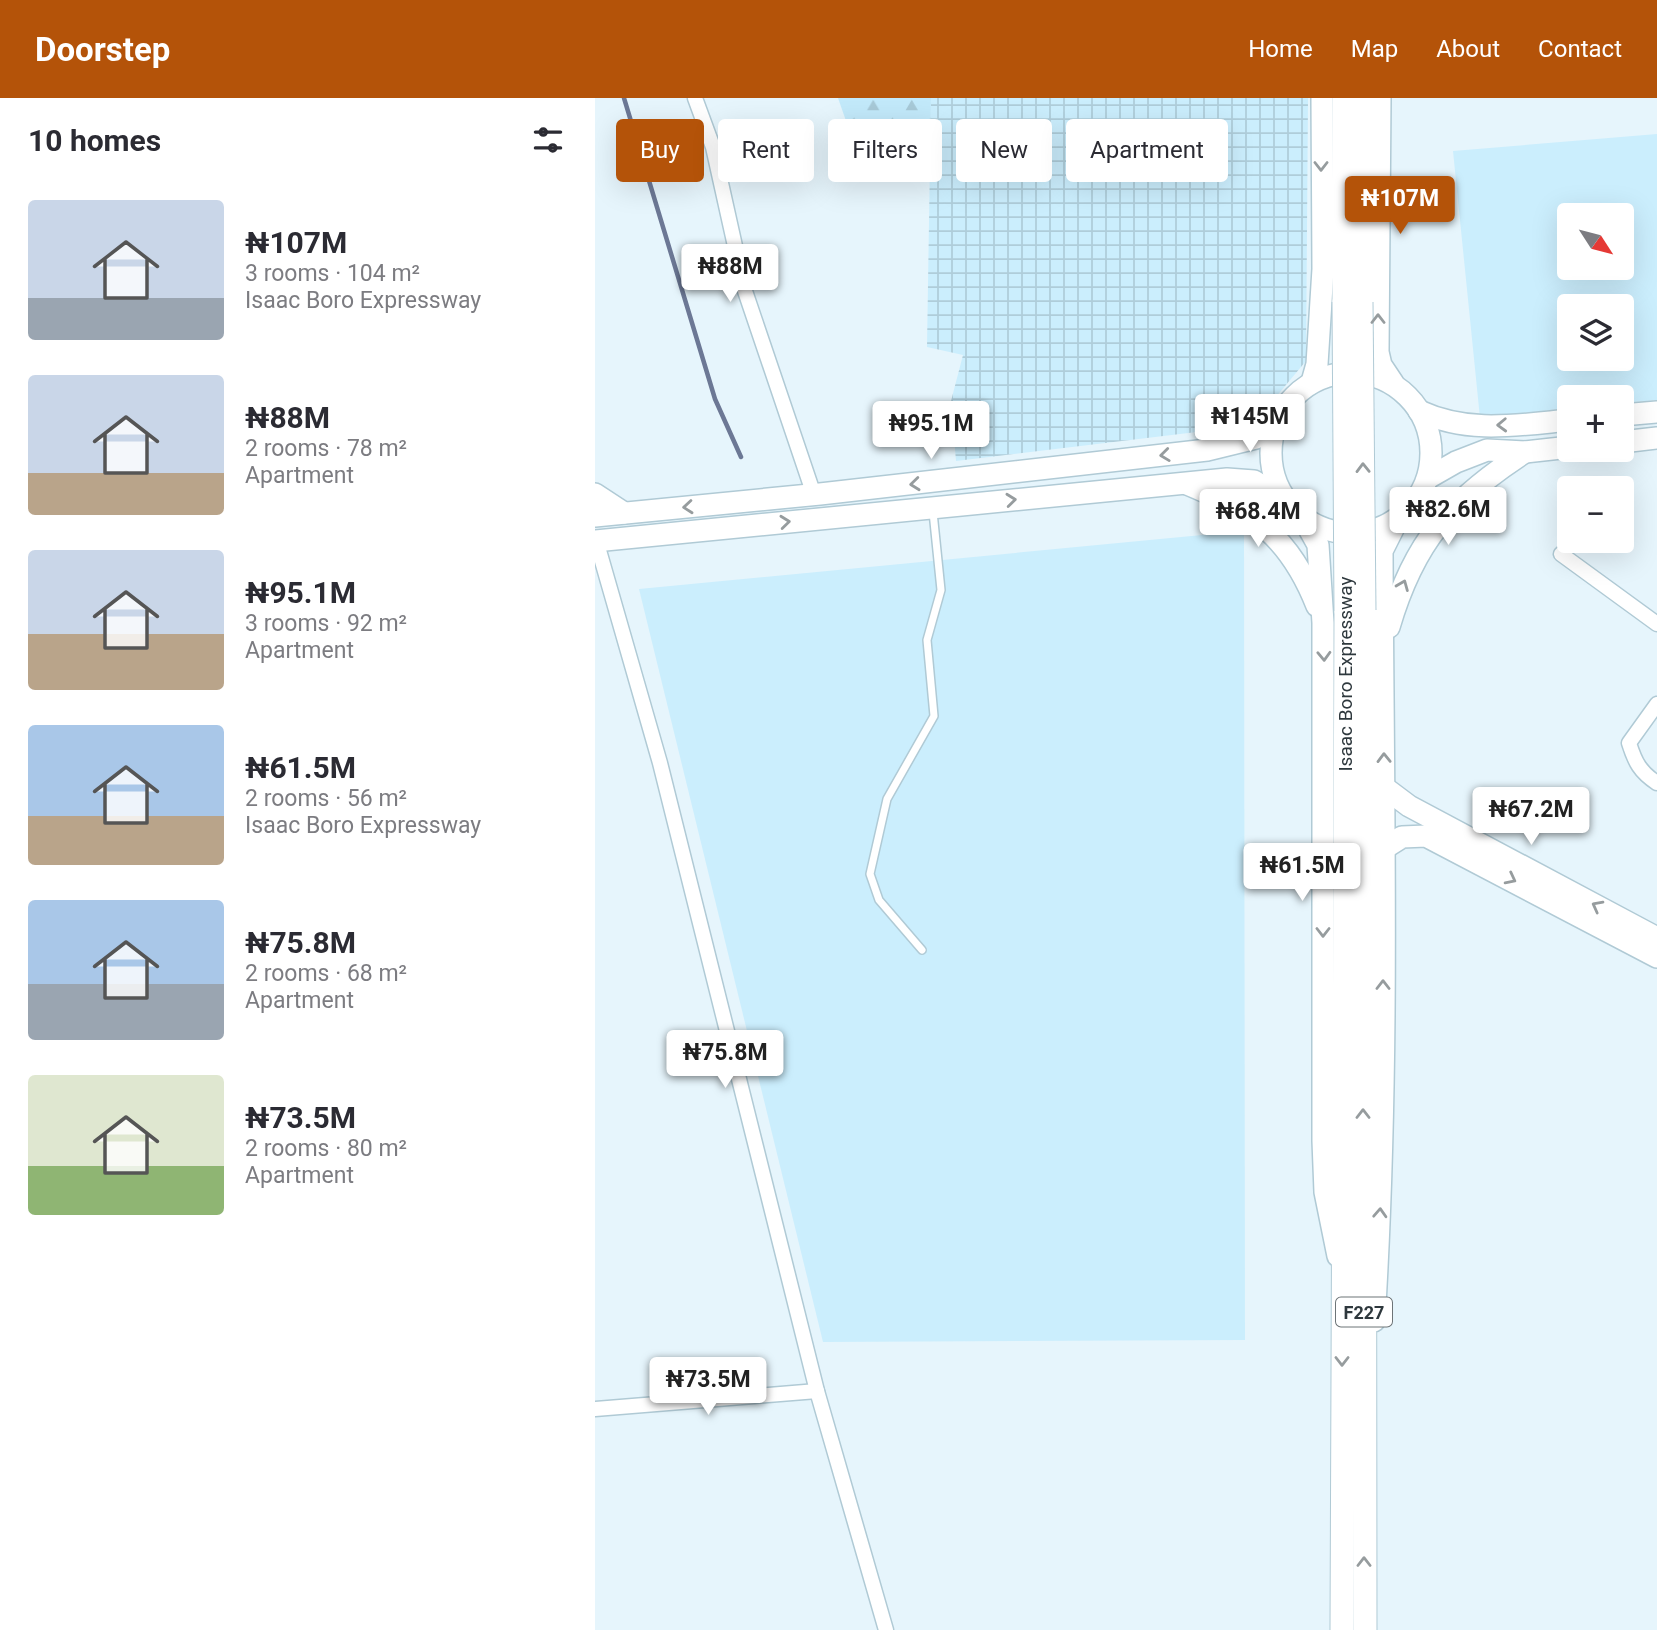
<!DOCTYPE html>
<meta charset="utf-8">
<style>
body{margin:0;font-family:Roboto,sans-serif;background:#f7f7f7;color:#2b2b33;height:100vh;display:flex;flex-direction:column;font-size:26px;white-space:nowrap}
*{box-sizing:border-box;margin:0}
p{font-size:23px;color:#7c7c81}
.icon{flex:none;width:38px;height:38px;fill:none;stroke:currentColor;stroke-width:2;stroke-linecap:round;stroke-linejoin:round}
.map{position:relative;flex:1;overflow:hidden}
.drawer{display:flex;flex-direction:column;background:#fff;width:595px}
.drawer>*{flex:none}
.top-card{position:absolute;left:21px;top:21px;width:665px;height:63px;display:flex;gap:14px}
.needle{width:46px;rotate:126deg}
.controls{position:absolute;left:962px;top:105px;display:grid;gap:14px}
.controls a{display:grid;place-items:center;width:77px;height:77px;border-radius:7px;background:#fff;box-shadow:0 7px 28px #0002;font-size:35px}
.price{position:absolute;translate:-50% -60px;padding:0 16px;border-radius:7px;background:#fff;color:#222;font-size:23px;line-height:46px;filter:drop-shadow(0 2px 4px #0008)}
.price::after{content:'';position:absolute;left:50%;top:42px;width:21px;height:16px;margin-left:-10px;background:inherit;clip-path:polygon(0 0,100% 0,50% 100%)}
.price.on{background:#b45309;color:#fff}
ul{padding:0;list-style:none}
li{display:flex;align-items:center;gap:21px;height:175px;padding:0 28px}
li span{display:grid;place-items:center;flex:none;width:196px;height:140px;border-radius:7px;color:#555}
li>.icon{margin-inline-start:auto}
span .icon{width:84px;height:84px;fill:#fffc;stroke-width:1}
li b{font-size:30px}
h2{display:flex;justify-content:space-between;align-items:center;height:84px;padding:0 28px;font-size:30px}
.pill{padding:0 24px;border-radius:7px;background:#fff;box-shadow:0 7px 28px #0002;font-size:24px;line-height:63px}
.pill.on{background:#b45309;color:#fff}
header{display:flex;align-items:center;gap:42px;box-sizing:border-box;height:98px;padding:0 35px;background:#b45309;color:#fff}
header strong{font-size:33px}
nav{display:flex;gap:38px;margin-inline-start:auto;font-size:24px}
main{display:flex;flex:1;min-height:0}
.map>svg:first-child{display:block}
</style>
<header>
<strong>Doorstep</strong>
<nav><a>Home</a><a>Map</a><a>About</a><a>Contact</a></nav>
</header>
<main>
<section class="drawer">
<h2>10 homes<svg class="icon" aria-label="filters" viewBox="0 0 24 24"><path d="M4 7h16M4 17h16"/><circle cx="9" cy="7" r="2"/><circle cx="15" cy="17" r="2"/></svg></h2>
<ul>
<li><span style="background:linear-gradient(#c9d6e8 70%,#9aa5b1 0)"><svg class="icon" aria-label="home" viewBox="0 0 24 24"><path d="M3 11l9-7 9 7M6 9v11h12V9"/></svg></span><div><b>₦107M</b><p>3 rooms · 104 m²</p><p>Isaac Boro Expressway</p></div></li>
<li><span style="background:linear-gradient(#c9d6e8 70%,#b9a48a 0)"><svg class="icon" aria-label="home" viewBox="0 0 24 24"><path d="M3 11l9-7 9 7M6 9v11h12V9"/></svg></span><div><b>₦88M</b><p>2 rooms · 78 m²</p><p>Apartment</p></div></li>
<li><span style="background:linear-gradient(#c9d6e8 60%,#b9a48a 0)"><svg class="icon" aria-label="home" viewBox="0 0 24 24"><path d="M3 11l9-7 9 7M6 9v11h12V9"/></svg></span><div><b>₦95.1M</b><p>3 rooms · 92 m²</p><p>Apartment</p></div></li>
<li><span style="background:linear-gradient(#a9c7e8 65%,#b9a48a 0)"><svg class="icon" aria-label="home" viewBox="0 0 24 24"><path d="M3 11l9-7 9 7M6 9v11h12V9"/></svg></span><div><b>₦61.5M</b><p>2 rooms · 56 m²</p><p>Isaac Boro Expressway</p></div></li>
<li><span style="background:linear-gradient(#a9c7e8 60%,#9aa5b1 0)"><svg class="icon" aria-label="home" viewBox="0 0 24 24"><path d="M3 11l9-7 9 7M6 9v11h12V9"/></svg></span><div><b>₦75.8M</b><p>2 rooms · 68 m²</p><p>Apartment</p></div></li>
<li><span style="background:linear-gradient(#dfe7d0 65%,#8fb573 0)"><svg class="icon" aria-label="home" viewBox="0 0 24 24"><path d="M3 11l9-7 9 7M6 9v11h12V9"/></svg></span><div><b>₦73.5M</b><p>2 rooms · 80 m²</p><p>Apartment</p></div></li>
</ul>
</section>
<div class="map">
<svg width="1062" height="1532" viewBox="0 0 1062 1532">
<defs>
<pattern id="industrial-grid" width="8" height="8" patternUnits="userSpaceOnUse" patternTransform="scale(1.75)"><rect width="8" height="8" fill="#cbeefd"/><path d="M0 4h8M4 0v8" fill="none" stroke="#afcdda"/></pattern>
<pattern id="forest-firs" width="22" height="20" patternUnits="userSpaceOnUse" patternTransform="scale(1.75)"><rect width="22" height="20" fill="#c2e9fa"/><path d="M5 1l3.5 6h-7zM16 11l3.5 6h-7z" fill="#a7c9d7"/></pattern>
</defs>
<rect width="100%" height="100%" fill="#e6f5fc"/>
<!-- built -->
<g fill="#cbeefd" fill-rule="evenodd">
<path d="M1062,36V302L1027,305V299H975V310L885,320L858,53ZM975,117H1027V170H975ZM975,208H1027V261H975Z"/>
<path d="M649,433L650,1242L228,1244L44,491Z"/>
</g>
<!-- industrial -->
<path fill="url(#industrial-grid)" d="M336,0H713L711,263L660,324L610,333L361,363L356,303L368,257L332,249Z"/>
<!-- forest -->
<path fill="url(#forest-firs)" d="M243,0H336L335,82L272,83Z"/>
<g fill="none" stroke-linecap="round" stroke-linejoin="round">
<!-- stream -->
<path stroke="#6c7895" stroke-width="4.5" d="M29,0L120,301L146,359"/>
<!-- lane casing -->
<g stroke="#b0cad5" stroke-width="10">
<path id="lane" d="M327,852L284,802L275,776L292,701L339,618L332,542L346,492L338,414"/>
</g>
<!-- street casing -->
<g stroke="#b0cad5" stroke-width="17">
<g id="street">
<path d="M100,0L118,49L150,193L219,397"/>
<path d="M1,442L65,665L222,1293L291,1532"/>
<path d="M966,456L1062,526"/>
<path d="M1062,606L1034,645C1040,664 1045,674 1062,685"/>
<path d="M0,1311L222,1293"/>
</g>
</g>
<!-- secondary casing -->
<g stroke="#b0cad5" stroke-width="24">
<g id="secondary">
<path d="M785,0L783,254L786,267L798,285"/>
<circle cx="756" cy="355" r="80"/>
<path d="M717,284L722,266L728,171L727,0"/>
<path d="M824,313C874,336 922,327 975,322"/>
<path d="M1027,317L1062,314"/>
<path d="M1027,344L1062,340"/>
<path d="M833,380L861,364L892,352L930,354L975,349"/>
<path d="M592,386C658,413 695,439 722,508"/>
<path d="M0,396L29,415"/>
<path d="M0,418L225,396L612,352L661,340L681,326"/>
<path d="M708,420L723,447L728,525V1043L730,1094L743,1158"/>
<path d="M0,443L632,381L659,383L690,402"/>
<path d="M794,529C819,443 856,402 930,354"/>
<path d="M790,690L814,708L1062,840"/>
<path d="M788,751L807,739L831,738L1062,859"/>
<path d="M779,1223C795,966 788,709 787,453L803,421"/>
</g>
</g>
<!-- primary casing -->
<g stroke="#b0cad5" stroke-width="25">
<g id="primary">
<path d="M749,0V204"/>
<path d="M766,0V204"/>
<path d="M769,512L770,1532"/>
<path d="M747,1532L751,513"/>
</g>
</g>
<!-- lane -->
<use href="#lane" stroke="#fff" stroke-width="7"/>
<!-- street -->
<use href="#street" stroke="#fff" stroke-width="14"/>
<!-- secondary -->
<use href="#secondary" stroke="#fff" stroke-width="21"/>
<!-- primary -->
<use href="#primary" stroke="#fff" stroke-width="23"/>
<!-- primary-bridge casing -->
<g stroke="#b0cad5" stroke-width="25" stroke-linecap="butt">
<g id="primary-bridge">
<path d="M749,204L751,513"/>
<path d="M766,204L769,512"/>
</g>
</g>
<!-- primary-bridge -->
<use href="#primary-bridge" stroke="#fff" stroke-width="23"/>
</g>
<!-- one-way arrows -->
<defs><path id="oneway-chevron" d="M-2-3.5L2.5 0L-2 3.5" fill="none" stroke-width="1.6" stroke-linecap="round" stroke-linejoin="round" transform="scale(1.75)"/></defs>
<g stroke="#969c9e">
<use href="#oneway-chevron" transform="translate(726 68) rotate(90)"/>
<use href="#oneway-chevron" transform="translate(783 221) rotate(-90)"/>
<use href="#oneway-chevron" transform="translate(907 327) rotate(178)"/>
<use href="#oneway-chevron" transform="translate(570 357) rotate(173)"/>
<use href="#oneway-chevron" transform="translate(768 370) rotate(-91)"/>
<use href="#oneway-chevron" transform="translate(320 386) rotate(174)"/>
<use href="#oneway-chevron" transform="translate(416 402) rotate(-6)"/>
<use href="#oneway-chevron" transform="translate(93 409) rotate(175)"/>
<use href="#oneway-chevron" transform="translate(190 424) rotate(-6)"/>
<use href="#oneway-chevron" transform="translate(808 487) rotate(-68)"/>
<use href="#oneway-chevron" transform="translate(729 558) rotate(88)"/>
<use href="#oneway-chevron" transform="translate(789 660) rotate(-91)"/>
<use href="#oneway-chevron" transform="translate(916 781) rotate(27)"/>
<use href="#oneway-chevron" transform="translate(1002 808) rotate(-152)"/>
<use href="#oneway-chevron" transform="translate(728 834) rotate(90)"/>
<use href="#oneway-chevron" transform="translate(788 887) rotate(-90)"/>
<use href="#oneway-chevron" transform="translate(768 1016) rotate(-90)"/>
<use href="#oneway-chevron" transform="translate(785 1115) rotate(-87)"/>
<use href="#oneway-chevron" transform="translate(747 1263) rotate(90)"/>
<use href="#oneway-chevron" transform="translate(769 1464) rotate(-90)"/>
</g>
<g text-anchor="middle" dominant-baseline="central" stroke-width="6" stroke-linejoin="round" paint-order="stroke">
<!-- shield labels -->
<rect fill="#fff" stroke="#6d7477" stroke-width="2" x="741" y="1199.5" width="56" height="29" rx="5"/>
<g font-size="18" font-weight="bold" fill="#2e383d">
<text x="769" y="1214">F227</text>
</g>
<!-- street labels -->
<g font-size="19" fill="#2e383d" stroke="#fff">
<text transform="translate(750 576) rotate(-90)">Isaac Boro Expressway</text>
</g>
</g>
</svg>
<div class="controls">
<a><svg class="needle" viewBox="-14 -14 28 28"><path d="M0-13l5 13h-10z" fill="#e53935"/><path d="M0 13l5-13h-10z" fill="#7c7c81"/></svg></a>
<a><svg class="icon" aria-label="layers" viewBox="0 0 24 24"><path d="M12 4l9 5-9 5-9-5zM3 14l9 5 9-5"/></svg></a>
<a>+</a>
<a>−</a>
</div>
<b class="price on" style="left:805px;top:138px">₦107M</b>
<b class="price" style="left:135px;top:206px">₦88M</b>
<b class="price" style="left:655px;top:356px">₦145M</b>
<b class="price" style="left:336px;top:363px">₦95.1M</b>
<b class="price" style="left:853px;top:449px">₦82.6M</b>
<b class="price" style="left:663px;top:451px">₦68.4M</b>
<b class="price" style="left:936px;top:749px">₦67.2M</b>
<b class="price" style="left:707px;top:805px">₦61.5M</b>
<b class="price" style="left:130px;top:992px">₦75.8M</b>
<b class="price" style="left:113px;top:1319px">₦73.5M</b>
<div class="top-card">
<a class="pill on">Buy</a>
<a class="pill">Rent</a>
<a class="pill">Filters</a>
<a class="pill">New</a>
<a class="pill">Apartment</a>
</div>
</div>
</main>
